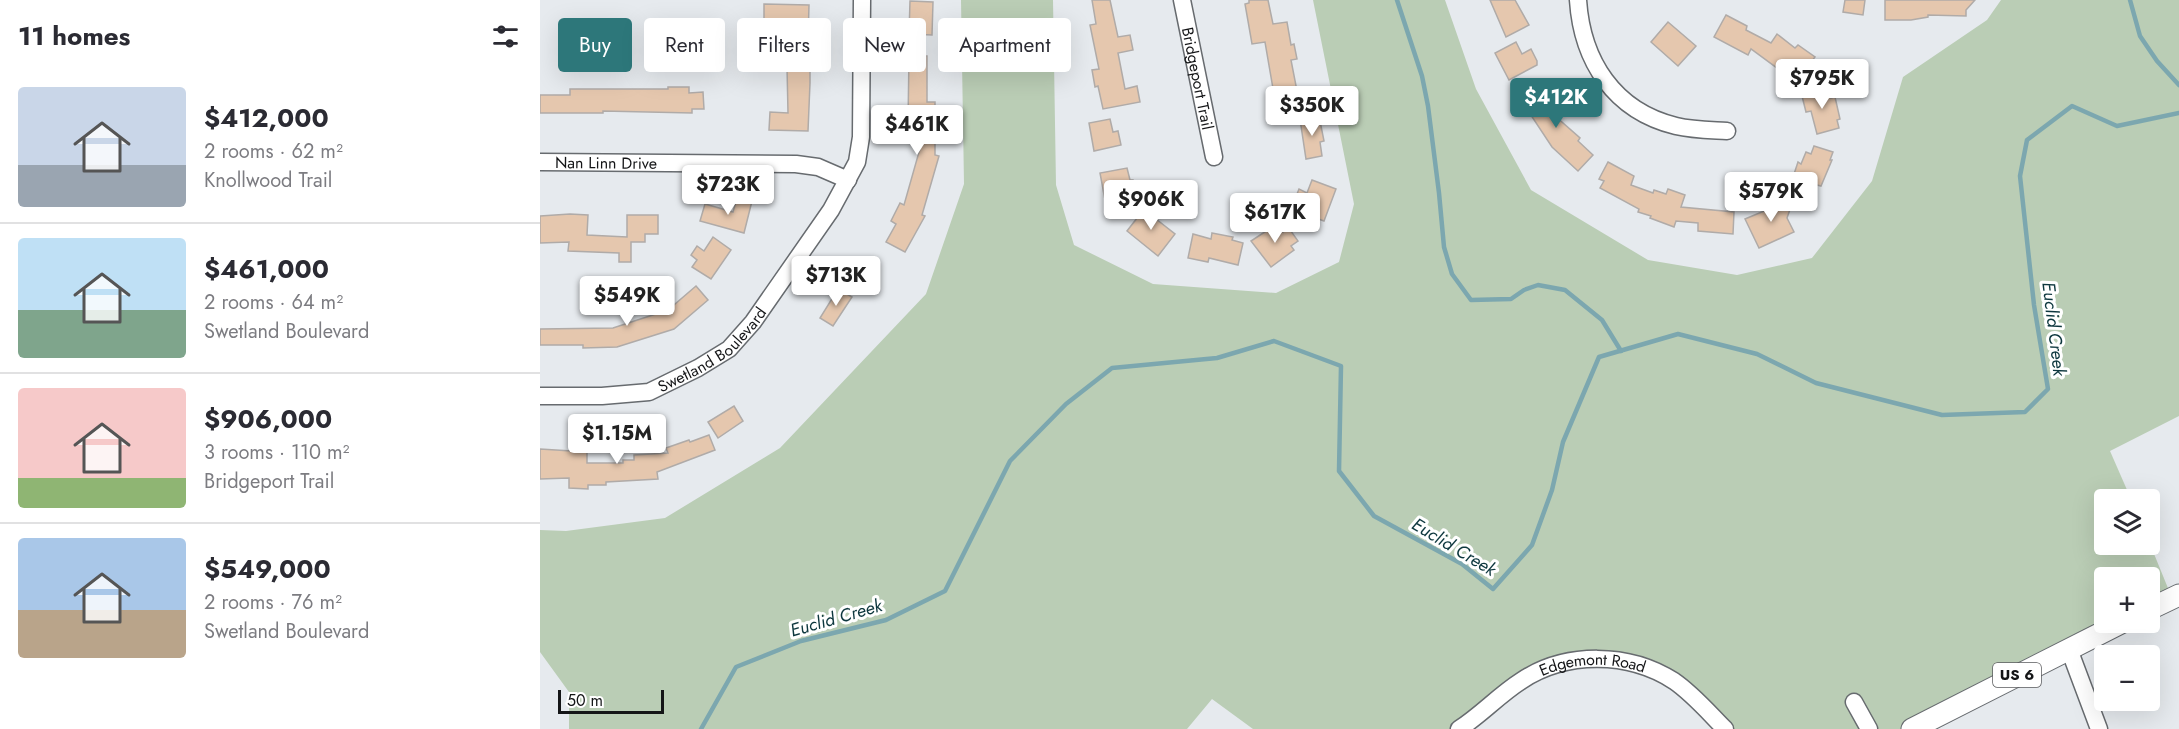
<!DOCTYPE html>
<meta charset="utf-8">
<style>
body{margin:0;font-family:Jost,sans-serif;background:#f7f7f7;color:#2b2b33;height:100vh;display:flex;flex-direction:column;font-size:22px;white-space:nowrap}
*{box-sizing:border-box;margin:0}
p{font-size:20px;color:#7c7c81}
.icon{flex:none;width:33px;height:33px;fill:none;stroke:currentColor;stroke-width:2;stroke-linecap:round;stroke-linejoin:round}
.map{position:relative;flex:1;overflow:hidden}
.side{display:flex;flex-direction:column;background:#fff;width:540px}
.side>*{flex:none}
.top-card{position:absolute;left:18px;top:18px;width:570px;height:54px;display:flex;gap:12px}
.fabs{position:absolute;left:1554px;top:489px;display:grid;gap:12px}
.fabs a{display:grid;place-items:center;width:66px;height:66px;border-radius:6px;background:#fff;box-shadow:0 6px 24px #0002;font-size:30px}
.scale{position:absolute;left:18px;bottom:15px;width:106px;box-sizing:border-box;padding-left:6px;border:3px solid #141517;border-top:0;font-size:16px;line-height:21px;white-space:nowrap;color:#141517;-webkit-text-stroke:4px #fff;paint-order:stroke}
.price{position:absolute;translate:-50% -51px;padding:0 14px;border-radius:6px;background:#fff;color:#222;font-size:20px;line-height:39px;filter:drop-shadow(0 2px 3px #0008)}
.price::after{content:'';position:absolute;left:50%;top:36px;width:18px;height:14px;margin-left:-9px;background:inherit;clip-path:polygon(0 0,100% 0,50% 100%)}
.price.active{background:#2d777a;color:#fff}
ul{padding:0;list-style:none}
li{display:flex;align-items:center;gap:18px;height:150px;padding:0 18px}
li+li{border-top:2px solid #e1e1e2}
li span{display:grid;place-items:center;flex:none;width:168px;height:120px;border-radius:6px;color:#555}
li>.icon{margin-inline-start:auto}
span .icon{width:72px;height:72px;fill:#fffc;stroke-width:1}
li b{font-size:26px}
h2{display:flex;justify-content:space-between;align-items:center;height:72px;padding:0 18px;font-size:26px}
.chip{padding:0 21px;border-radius:6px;background:#fff;box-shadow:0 6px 24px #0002;font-size:21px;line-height:54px}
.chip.active{background:#2d777a;color:#fff}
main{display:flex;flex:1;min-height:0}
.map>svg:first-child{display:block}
</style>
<main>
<section class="side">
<h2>11 homes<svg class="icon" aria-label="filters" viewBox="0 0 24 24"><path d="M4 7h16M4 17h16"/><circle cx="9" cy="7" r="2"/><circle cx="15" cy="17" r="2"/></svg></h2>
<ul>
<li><span style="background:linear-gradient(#c9d6e8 65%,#9aa5b1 0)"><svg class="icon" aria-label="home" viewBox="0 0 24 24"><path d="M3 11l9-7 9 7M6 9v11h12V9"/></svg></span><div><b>$412,000</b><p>2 rooms · 62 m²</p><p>Knollwood Trail</p></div></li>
<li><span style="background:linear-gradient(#bfe0f5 60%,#7fa58c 0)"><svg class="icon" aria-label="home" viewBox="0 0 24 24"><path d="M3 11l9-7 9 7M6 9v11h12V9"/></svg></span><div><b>$461,000</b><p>2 rooms · 64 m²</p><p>Swetland Boulevard</p></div></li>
<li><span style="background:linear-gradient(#f6c9c9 75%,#8fb573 0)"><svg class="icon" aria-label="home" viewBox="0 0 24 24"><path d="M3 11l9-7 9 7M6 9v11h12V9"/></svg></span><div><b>$906,000</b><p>3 rooms · 110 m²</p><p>Bridgeport Trail</p></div></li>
<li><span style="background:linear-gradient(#a9c7e8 60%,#b9a48a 0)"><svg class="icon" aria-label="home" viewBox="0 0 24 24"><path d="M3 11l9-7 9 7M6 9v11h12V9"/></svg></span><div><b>$549,000</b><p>2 rooms · 76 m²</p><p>Swetland Boulevard</p></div></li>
</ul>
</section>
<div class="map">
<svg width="1639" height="729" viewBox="0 0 1639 729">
<rect width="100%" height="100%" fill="#e6eaee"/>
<!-- green -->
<path fill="#bacdb5" d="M421,0H513L516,185L534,245L613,284L736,293L799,262L814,204L773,0H905L936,89L991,190L1108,260L1197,275L1272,258L1332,181L1363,77L1447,20L1461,0H1639V416L1570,451L1591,499L1564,500V544H1610L1632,598L1610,609V578H1564V622L1372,729H1185L1119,672L1020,663L919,729H713L672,699L647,729H29V692L0,652V530L26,531L125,518L240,448L386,294L424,184Z"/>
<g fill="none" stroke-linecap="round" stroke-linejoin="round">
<!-- stream -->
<g stroke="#7ca7af" stroke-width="4.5">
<path d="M857,0L882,76L888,106L899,193L904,247L912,274L931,300L971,299L984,290L998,285L1025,290L1062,320L1081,351"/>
<path d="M1590,0L1600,36L1617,61L1639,85"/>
<path d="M161,729L196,667L261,641L346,620L405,591L470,461L526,404L572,368L677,358L734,341L801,366L799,471L834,516L922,564L953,589L992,545L1012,490L1023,442L1059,357L1138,334L1217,354L1276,383L1402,415L1485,412L1508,389L1494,305L1480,176L1487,140L1532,106L1577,126L1639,113"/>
</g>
</g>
<!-- building -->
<g fill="#e5c7ae" stroke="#b0aba8" stroke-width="1.5">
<path d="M552,0H570L578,37L590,35L593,50L578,53L585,89L597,86L600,102L563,109L558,86L555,87L552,70L559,69L550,25L556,24Z"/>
<path d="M709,0H728L733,24L747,22L751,45L754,44L757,59L751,60L757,91L760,90L763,107L737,112L725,42L712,44L705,4L709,3Z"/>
<path d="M950,0H975L989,25L966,37Z"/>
<path d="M1305,0H1325L1323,15L1303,12Z"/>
<path d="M1345,0H1435L1426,10V16L1388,15V17L1371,20H1345Z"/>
<path d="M370,1L393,2L392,35L369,34Z"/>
<path d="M224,4L269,5L268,41H265L266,69H270V83L268,131L229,130L230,112L248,113L247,67H236L235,41H224Z"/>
<path d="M1186,15L1207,26L1206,30L1231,43L1237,34L1255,48L1258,45L1275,57L1256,82L1211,49L1208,55L1174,37Z"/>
<path d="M1128,22L1156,46L1138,66L1111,42Z"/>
<path d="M976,42L982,54L991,49L997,61V65L969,80L955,53Z"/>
<path d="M369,56H387V102H395V155L399,156L382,215L385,216L365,252L346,242L356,224L351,221L360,203L364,205L381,145H373V123H368Z"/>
<path d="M1005,84L1014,98L1010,100L1018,112L1014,115L1040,138L1038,141L1053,155L1038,171L1012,147L983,103L993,96L991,93Z"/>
<path d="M128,87H149V93L163,92L164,109H152V113L63,111V113H0V95H30V89H128Z"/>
<path d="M1280,87L1282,94L1290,92L1291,98L1295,97L1300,119L1297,120L1299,128L1277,134L1271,111L1266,112L1261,92Z"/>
<path d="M779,116L784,141L780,142L782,156L766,159L760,119Z"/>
<path d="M570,119L573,132L578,131L581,145L554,151L549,123Z"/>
<path d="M1274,146L1293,152L1290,160H1292L1281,186L1273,184L1271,191L1253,185L1255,178L1253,177L1258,162L1261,164L1266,152L1271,154Z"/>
<path d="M1068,162L1094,176L1091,185L1113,193L1114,190L1126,194L1128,189L1145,195L1141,207L1194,212L1193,234L1158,231V223L1136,221L1134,227L1110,218L1111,216L1098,212L1099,209L1060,188L1064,181L1059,179Z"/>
<path d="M587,168L590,180H593L595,195L565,200L560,173Z"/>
<path d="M772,180L796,189L784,221L751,209L759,189L767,193Z"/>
<path d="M1238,196L1253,201L1247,218L1254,232L1219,248L1205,219L1234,207Z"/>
<path d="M197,198L212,201L204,233L160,221L165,204L193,212Z"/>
<path d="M608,204L621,214L616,219L635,234L618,256L587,231Z"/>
<path d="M30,214L48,215L47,235L87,237V215H118V234H105V242H91V262H79V253L28,251L29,242L0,243V216Z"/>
<path d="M737,224L743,232L746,224L758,241L751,246L754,250L731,267L711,241Z"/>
<path d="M672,233L693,237L692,240L703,243L698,265L669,258L668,262L648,258L653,234L671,239Z"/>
<path d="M173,237L191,250L171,279L152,267L157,260L151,255L157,246L164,251Z"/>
<path d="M156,286L168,300L134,329L77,347L43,348V345H0V329L73,328L128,310Z"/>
<path d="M298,289L312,297L293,326L280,318Z"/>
<path d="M194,406L203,421L178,438L168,422Z"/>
<path d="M169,435L175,450L117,472L118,479L66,482V485H48V489L29,488V478L0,479V449L47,452V463H83V460H94V455L128,453L126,448L149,440L150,442Z"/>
</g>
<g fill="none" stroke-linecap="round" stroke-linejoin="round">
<!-- minor casing -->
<g stroke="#676b6f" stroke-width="19">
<g id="minor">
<path id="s1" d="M642,0L674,157"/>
<path d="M1038,0C1042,61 1074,111 1136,126C1153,130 1170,130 1187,131"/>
<path id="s2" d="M0,162L256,164L278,167L308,180"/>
<path id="s3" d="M0,396H62L109,392L158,368L189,349L213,322L291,210L317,162L321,137L322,0"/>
<path d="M1529,649L1559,729"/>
<path d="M1314,702L1329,729"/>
<path id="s4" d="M919,729C941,715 959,695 981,681C1026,651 1089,652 1134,681C1153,694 1169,713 1185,729"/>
</g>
</g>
<!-- major casing -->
<g stroke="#676b6f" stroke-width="23">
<g id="major">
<path d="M1610,609L1639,595"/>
<path d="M1372,729L1583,622"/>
</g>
</g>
<!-- minor -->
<use href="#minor" stroke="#fff" stroke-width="16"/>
<!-- major -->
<use href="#major" stroke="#fff" stroke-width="21"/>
</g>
<g text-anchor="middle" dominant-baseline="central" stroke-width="6" stroke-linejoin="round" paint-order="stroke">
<!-- shield labels -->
<rect fill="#fff" stroke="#5a5b5d" stroke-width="1.5" x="1453" y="663" width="48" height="24" rx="4.5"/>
<g font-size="15" font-weight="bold" fill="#141517">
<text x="1477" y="675">US 6</text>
</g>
<!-- street labels -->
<g font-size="16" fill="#141517" stroke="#fff">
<text stroke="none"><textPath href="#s1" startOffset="80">Bridgeport Trail</textPath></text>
<text stroke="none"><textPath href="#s2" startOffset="66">Nan Linn Drive</textPath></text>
<text stroke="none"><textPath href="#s3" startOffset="186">Swetland Boulevard</textPath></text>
<text stroke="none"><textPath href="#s4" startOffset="154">Edgemont Road</textPath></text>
</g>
<!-- water labels -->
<g font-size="18" font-style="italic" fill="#0d373e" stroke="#fff">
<text transform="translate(1514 329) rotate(83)">Euclid Creek</text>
<text transform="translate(914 547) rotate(31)">Euclid Creek</text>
<text transform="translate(296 618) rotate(-16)">Euclid Creek</text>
</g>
</g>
</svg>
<div class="fabs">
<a><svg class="icon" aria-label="layers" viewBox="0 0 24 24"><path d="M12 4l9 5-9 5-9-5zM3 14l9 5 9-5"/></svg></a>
<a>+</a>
<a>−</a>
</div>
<div class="scale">50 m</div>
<b class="price" style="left:1282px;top:110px">$795K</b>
<b class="price active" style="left:1016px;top:129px">$412K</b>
<b class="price" style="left:772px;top:137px">$350K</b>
<b class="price" style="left:377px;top:156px">$461K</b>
<b class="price" style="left:188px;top:216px">$723K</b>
<b class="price" style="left:1231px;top:223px">$579K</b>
<b class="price" style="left:611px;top:231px">$906K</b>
<b class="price" style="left:735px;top:244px">$617K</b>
<b class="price" style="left:296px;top:307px">$713K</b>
<b class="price" style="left:87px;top:327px">$549K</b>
<b class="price" style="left:77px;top:465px">$1.15M</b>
<div class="top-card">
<a class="chip active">Buy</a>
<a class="chip">Rent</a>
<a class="chip">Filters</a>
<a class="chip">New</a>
<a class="chip">Apartment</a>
</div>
</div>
</main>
